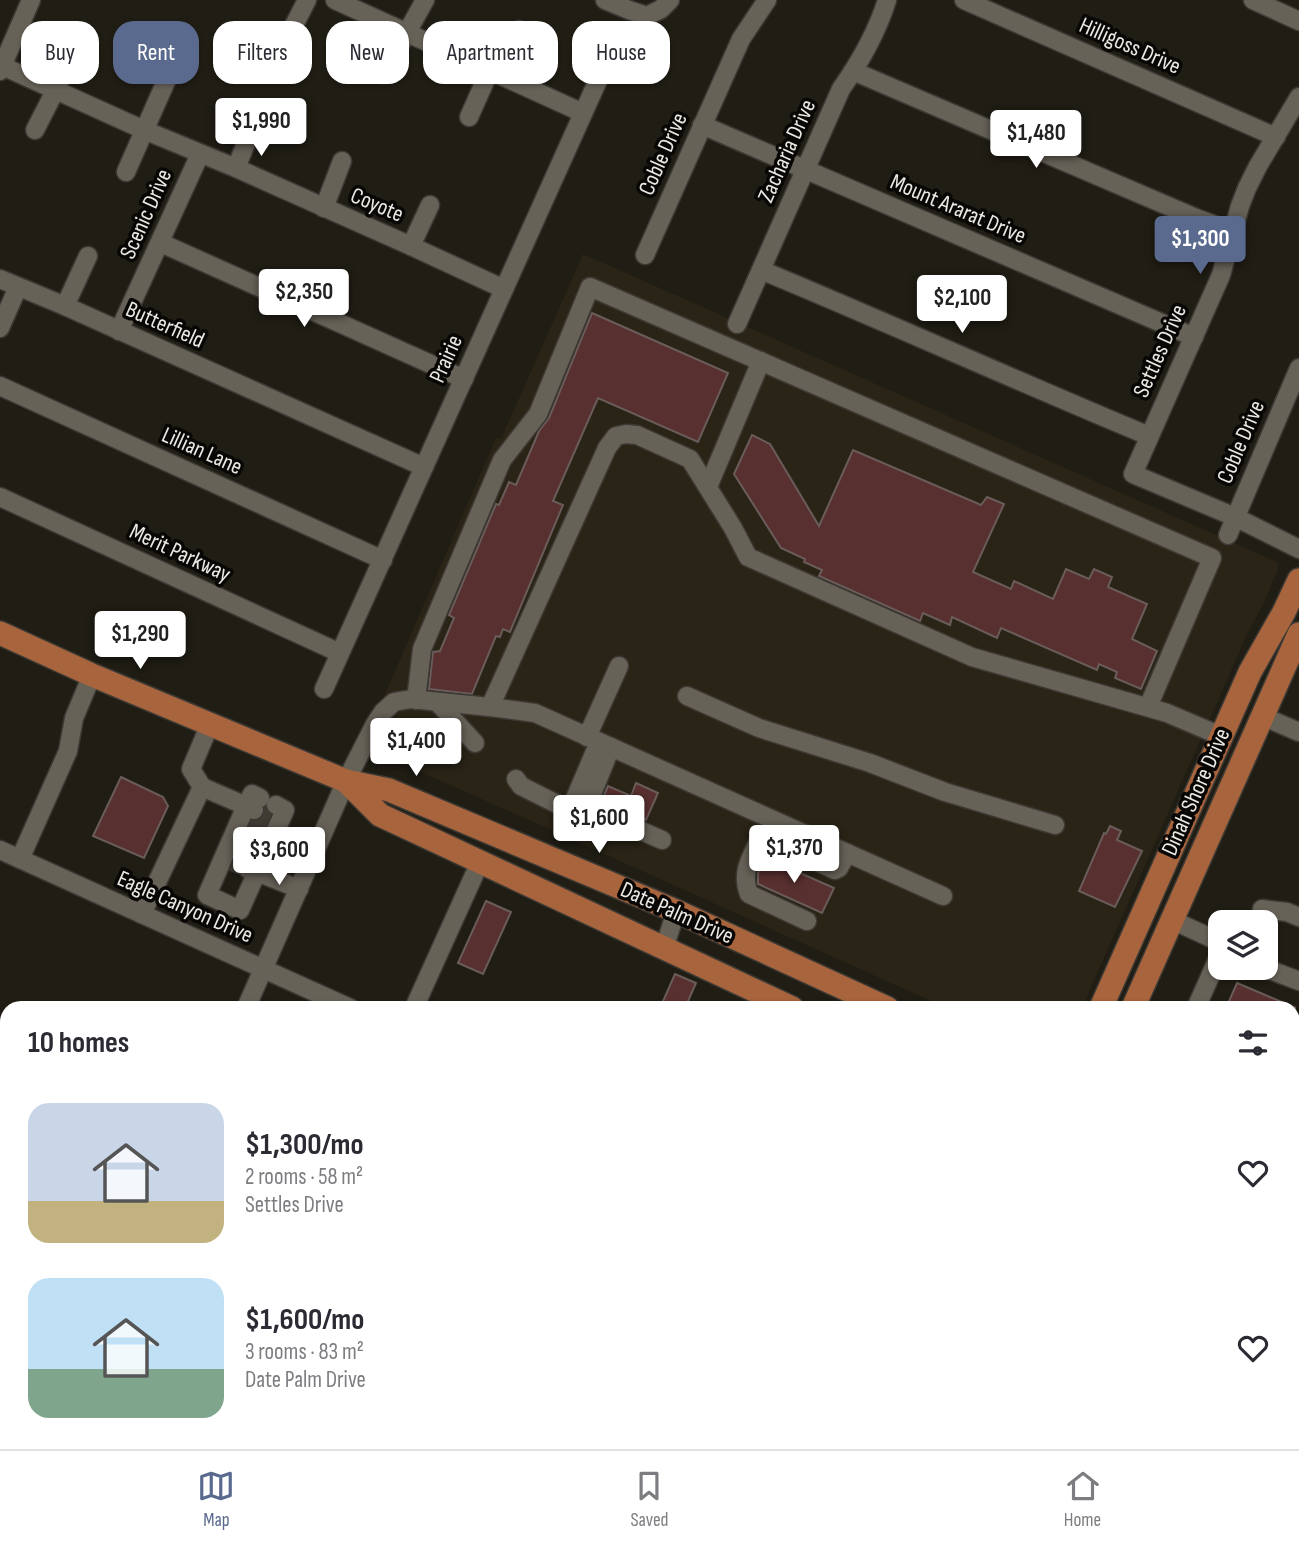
<!DOCTYPE html>
<meta charset="utf-8">
<style>
body{margin:0;font-family:"Sofia Sans Condensed",sans-serif;background:#f2f2f3;color:#2b2b33;height:100vh;display:flex;flex-direction:column;font-size:26px;white-space:nowrap}
*{box-sizing:border-box;margin:0}
p{font-size:23px;color:#7c7c81}
.icon{flex:none;width:38px;height:38px;fill:none;stroke:currentColor;stroke-width:2;stroke-linecap:round;stroke-linejoin:round}
.map{position:relative;flex:1;overflow:hidden}
.panel{position:absolute;left:0px;top:1001px;width:1300px;height:448px;display:flex;flex-direction:column;background:#fff;border-radius:21px 21px 0 0;box-shadow:0 2px 5px #0004}
.panel>*{flex:none}
.top-card{position:absolute;left:21px;top:21px;width:700px;height:63px;display:flex;gap:14px}
.tools{position:absolute;left:1208px;top:910px;display:grid;gap:14px}
.tools a{display:grid;place-items:center;width:70px;height:70px;border-radius:14px;background:#fff;box-shadow:0 2px 5px #0004;font-size:35px}
.price{position:absolute;translate:-50% -60px;padding:0 16px;border-radius:7px;background:#fff;color:#222;font-size:23px;line-height:46px;filter:drop-shadow(0 2px 4px #0008)}
.price::after{content:'';position:absolute;left:50%;top:42px;width:21px;height:16px;margin-left:-10px;background:inherit;clip-path:polygon(0 0,100% 0,50% 100%)}
.price.selected{background:#5a6a8e;color:#fff}
ul{padding:0;list-style:none}
li{display:flex;align-items:center;gap:21px;height:175px;padding:0 28px}
li span{display:grid;place-items:center;flex:none;width:196px;height:140px;border-radius:21px;color:#555}
li>.icon{margin-inline-start:auto}
span .icon{width:84px;height:84px;fill:#fffc;stroke-width:1}
li b{font-size:30px}
h2{display:flex;justify-content:space-between;align-items:center;height:84px;padding:0 28px;font-size:30px}
.tag{padding:0 24px;border-radius:21px;background:#fff;box-shadow:0 2px 5px #0004;font-size:24px;line-height:63px}
.tag.selected{background:#5a6a8e;color:#fff}
.tabs{display:flex;justify-content:space-around;align-items:center;height:98px;border-top:2px solid #e1e1e2;background:#fff;font-size:19px;color:#7c7c81}
.tabs a{display:grid;justify-items:center;gap:4px}
.tabs .selected{color:#5a6a8e}
.map>svg:first-child{display:block}
</style>
<div class="map">
<svg width="1299" height="1449" viewBox="0 0 1299 1449">
<rect width="100%" height="100%" fill="#201d14"/>
<!-- built -->
<path fill="#2a2416" d="M583,254L1277,562L1278,569L1262,607L1249,630L1082,1008H947L397,761L388,740L363,728L369,716L383,699L496,438L501,439Z"/>
<!-- green -->
<path fill="#244032" d="M1293,1261L1299,1264V1449H966L969,1442H1293Z"/>
<!-- building -->
<g fill="#58302f" stroke="#695c5b" stroke-width="2">
<path d="M592,313L728,373L698,442L598,398L553,501L563,505L510,632L503,629L500,637L496,636L472,694L429,689L433,652L440,651L454,618L449,615L496,504L499,505L509,482L516,485L539,431L549,418Z"/>
<path d="M752,435L770,444L819,526L853,450L981,505L987,497L1004,504L973,572L1011,589L1014,581L1053,599L1066,569L1089,579L1094,569L1112,577L1108,587L1147,604L1132,639L1157,651L1141,689L1115,678L1117,672L1099,664L1097,670L1001,628L997,638L952,617L950,625L923,613L920,621L819,576L822,570L804,562L805,559L781,548L734,474Z"/>
<path d="M121,777L163,797L168,806L144,858L93,836Z"/>
<path d="M636,783L658,793L646,820L631,814L623,813L618,808L602,800L608,786L631,796Z"/>
<path d="M1110,826L1121,831L1117,840L1142,851L1115,907L1079,891L1104,833L1106,834Z"/>
<path d="M764,857L834,888L822,913L758,884V873Z"/>
<path d="M486,901L511,912L483,974L458,963Z"/>
<path d="M675,974L696,983L685,1008H660Z"/>
<path d="M1237,983L1296,1008H1226Z"/>
</g>
<g fill="none" stroke-linecap="round" stroke-linejoin="round">
<!-- minor-tunnel -->
<g stroke="#3e3c33" stroke-width="18" stroke-dasharray="18 9" stroke-linecap="butt">
<path d="M254,810L271,817"/>
<path d="M249,823L265,831"/>
<path d="M232,862L248,869"/>
</g>
<!-- minor casing -->
<g stroke="#3c3934" stroke-width="21">
<g id="minor">
<path d="M335,0L583,113"/>
<path d="M605,0L629,10L647,16L661,9L670,0"/>
<path d="M964,0L1276,137"/>
<path d="M1253,0L1299,21"/>
<path d="M290,33L307,0"/>
<path d="M0,65L144,130L236,168L411,246L504,289"/>
<path d="M0,71L31,0"/>
<path d="M853,71L1196,218L1234,232"/>
<path d="M384,74L425,0"/>
<path d="M499,74L519,30"/>
<path d="M1299,97L1258,166L1247,188L1240,206L1221,275L1133,474L1235,517L1299,549"/>
<path d="M469,117L490,70"/>
<path d="M702,125L1194,337"/>
<path d="M35,130L56,89L74,45"/>
<path d="M236,168L255,121"/>
<path d="M126,172L167,79"/>
<path d="M324,208L342,161"/>
<path d="M161,243L464,379"/>
<path d="M411,246L430,205"/>
<path d="M645,255L741,39L767,0"/>
<path d="M761,270C891,324 1019,382 1149,436"/>
<path d="M0,279L65,306L424,467"/>
<path d="M65,306L88,256"/>
<path d="M737,324L841,89C860,62 877,32 887,0"/>
<path d="M0,328L18,287"/>
<path d="M119,331L200,154"/>
<path d="M0,386L383,560"/>
<path d="M708,487L761,361"/>
<path d="M0,497L340,653"/>
<path d="M1228,535L1299,368"/>
<path d="M324,689L613,47"/>
<path d="M687,696L759,728L870,763L945,792L1055,825"/>
<path d="M416,700L422,649L502,460L538,414L590,287L1212,558L1148,707"/>
<path d="M438,703L475,743"/>
<path d="M490,707L607,448L616,436L626,434L637,435L690,459L733,528L748,557L972,657L1167,713L1221,736"/>
<path d="M1262,716L1299,732"/>
<path d="M587,737L619,666"/>
<path d="M611,747L588,804L591,808L613,818"/>
<path d="M516,779L521,786L563,807H569L573,803L599,742"/>
<path d="M202,787L246,806L207,895L240,910L257,872L299,889"/>
<path d="M254,810L246,806L252,794L260,798"/>
<path d="M626,824L662,840"/>
<path d="M0,850L350,1008"/>
<path d="M20,859L68,751L74,718L92,675"/>
<path d="M248,869L257,872L285,810L276,805"/>
<path d="M1262,909L1287,912L1299,917"/>
<path d="M142,914L202,787L191,769L210,724"/>
<path d="M1172,920L1220,942"/>
<path d="M807,921L749,894C740,872 752,856 761,836L835,870L839,868L847,853"/>
<path d="M664,949L676,911"/>
<path d="M1265,968L1299,981"/>
<path d="M246,1008L346,781L375,724L383,712L394,702L411,699L490,707L535,713L943,896"/>
<path d="M414,1008L480,862"/>
<path d="M1196,1008L1220,954"/>
<path d="M0,1073L7,1076"/>
<path d="M1293,1089L1299,1075"/>
<path d="M1293,1120L1299,1126"/>
<path d="M0,1293L7,1296"/>
<path d="M142,1442L157,1449"/>
<path d="M230,1442L246,1449"/>
<path d="M725,1442L729,1449"/>
<path d="M815,1442L830,1449"/>
<path d="M51,1449L54,1442"/>
<path d="M282,1449L285,1442"/>
<path d="M482,1449L485,1442"/>
<path d="M527,1449L531,1442"/>
<path d="M692,1449L695,1442"/>
</g>
</g>
<!-- major casing -->
<g stroke="#3c3934" stroke-width="26">
<g id="major">
<path d="M0,633L92,675L346,781L389,790L676,911L887,1008"/>
<path d="M346,781L380,815L792,1008"/>
<path d="M1101,1008L1250,672L1284,612L1299,580"/>
<path d="M1133,1008L1299,634"/>
<path d="M1293,1202L1299,1205"/>
<path d="M1293,1233L1299,1235"/>
<path d="M915,1449L918,1442"/>
<path d="M943,1449L946,1442"/>
</g>
</g>
<!-- minor -->
<use href="#minor" stroke="#676258" stroke-width="18"/>
<!-- major -->
<use href="#major" stroke="#a8643c" stroke-width="23"/>
</g>
<g text-anchor="middle" dominant-baseline="central" stroke-width="7" stroke-linejoin="round" paint-order="stroke">
<!-- street labels -->
<g font-size="23" fill="#ebe9e3" stroke="#090705">
<text transform="translate(1130 46) rotate(24)">Hilligoss Drive</text>
<text transform="translate(787 151) rotate(-66)">Zacharia Drive</text>
<text transform="translate(663 154) rotate(-66)">Coble Drive</text>
<text transform="translate(377 205) rotate(23)">Coyote</text>
<text transform="translate(958 209) rotate(23)">Mount Ararat Drive</text>
<text transform="translate(146 214) rotate(-66)">Scenic Drive</text>
<text transform="translate(165 325) rotate(24)">Butterfield</text>
<text transform="translate(1160 351) rotate(-66)">Settles Drive</text>
<text transform="translate(446 359) rotate(-66)">Prairie</text>
<text transform="translate(1241 442) rotate(-67)">Coble Drive</text>
<text transform="translate(202 451) rotate(24)">Lillian Lane</text>
<text transform="translate(180 553) rotate(25)">Merit Parkway</text>
<text transform="translate(1196 792) rotate(-66)">Dinah Shore Drive</text>
<text transform="translate(185 907) rotate(24)">Eagle Canyon Drive</text>
<text transform="translate(677 913) rotate(24)">Date Palm Drive</text>
</g>
</g>
</svg>
<div class="tools">
<a><svg class="icon" aria-label="layers" viewBox="0 0 24 24"><path d="M12 4l9 5-9 5-9-5zM3 14l9 5 9-5"/></svg></a>
</div>
<b class="price" style="left:261px;top:158px">$1,990</b>
<b class="price" style="left:1036px;top:170px">$1,480</b>
<b class="price selected" style="left:1200px;top:276px">$1,300</b>
<b class="price" style="left:304px;top:329px">$2,350</b>
<b class="price" style="left:962px;top:335px">$2,100</b>
<b class="price" style="left:140px;top:671px">$1,290</b>
<b class="price" style="left:416px;top:778px">$1,400</b>
<b class="price" style="left:599px;top:855px">$1,600</b>
<b class="price" style="left:794px;top:885px">$1,370</b>
<b class="price" style="left:279px;top:887px">$3,600</b>
<div class="top-card">
<a class="tag">Buy</a>
<a class="tag selected">Rent</a>
<a class="tag">Filters</a>
<a class="tag">New</a>
<a class="tag">Apartment</a>
<a class="tag">House</a>
</div>
<section class="panel">
<h2>10 homes<svg class="icon" aria-label="filters" viewBox="0 0 24 24"><path d="M4 7h16M4 17h16"/><circle cx="9" cy="7" r="2"/><circle cx="15" cy="17" r="2"/></svg></h2>
<ul>
<li><span style="background:linear-gradient(#c9d6e8 70%,#c2b280 0)"><svg class="icon" aria-label="home" viewBox="0 0 24 24"><path d="M3 11l9-7 9 7M6 9v11h12V9"/></svg></span><div><b>$1,300/mo</b><p>2 rooms · 58 m²</p><p>Settles Drive</p></div><svg class="icon" aria-label="heart" viewBox="0 0 24 24"><path d="M12 20l-8-8c-3-5 5-10 8-4 3-6 11-1 8 4z"/></svg></li>
<li><span style="background:linear-gradient(#bfe0f5 65%,#7fa58c 0)"><svg class="icon" aria-label="home" viewBox="0 0 24 24"><path d="M3 11l9-7 9 7M6 9v11h12V9"/></svg></span><div><b>$1,600/mo</b><p>3 rooms · 83 m²</p><p>Date Palm Drive</p></div><svg class="icon" aria-label="heart" viewBox="0 0 24 24"><path d="M12 20l-8-8c-3-5 5-10 8-4 3-6 11-1 8 4z"/></svg></li>
</ul>
</section>
</div>
<nav class="tabs">
<a class="selected"><svg class="icon" aria-label="map" viewBox="0 0 24 24"><path d="M3 6l6-2 6 2 6-2v14l-6 2-6-2-6 2zM9 4v14M15 6v14"/></svg>Map</a>
<a><svg class="icon" aria-label="saved" viewBox="0 0 24 24"><path d="M7 4h10v16l-5-4-5 4z"/></svg>Saved</a>
<a><svg class="icon" aria-label="home" viewBox="0 0 24 24"><path d="M3 11l9-7 9 7M6 9v11h12V9"/></svg>Home</a>
</nav>
